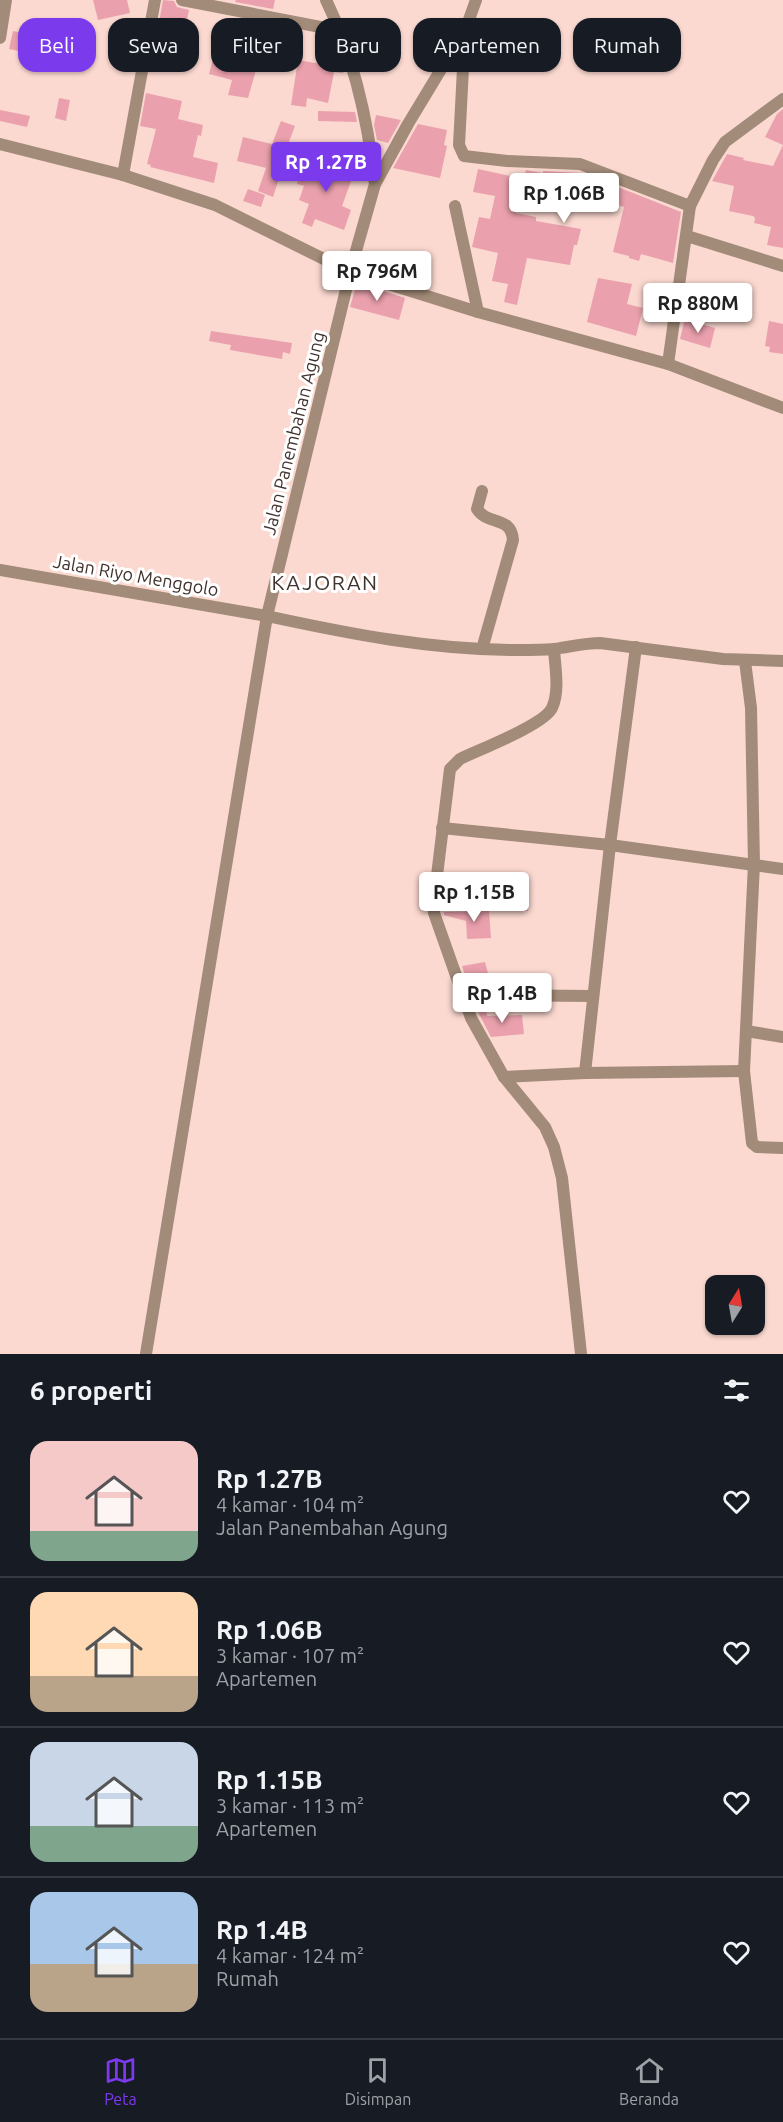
<!DOCTYPE html>
<html lang="id">
<meta charset="utf-8">
<style>
body{margin:0;font-family:Ubuntu,sans-serif;background:#20242c;color:#f1f3f6;height:100vh;display:flex;flex-direction:column;font-size:22px;white-space:nowrap}
*{box-sizing:border-box;margin:0}
p{font-size:20px;color:#9ea1a6}
.icon{flex:none;width:33px;height:33px;fill:none;stroke:currentColor;stroke-width:2;stroke-linecap:round;stroke-linejoin:round}
.map{position:relative;height:1354px;overflow:hidden}
.side{display:flex;flex-direction:column;background:#171b24;flex:1}
.side>*{flex:none}
.banner{position:absolute;left:18px;top:18px;width:747px;height:54px;display:flex;gap:12px}
.needle{width:39px;rotate:11deg}
.controls{position:absolute;left:705px;top:1275px;display:grid;gap:12px}
.controls a{display:grid;place-items:center;width:60px;height:60px;border-radius:12px;background:#171b24;box-shadow:0 2px 4px #0004;font-size:30px}
.price{position:absolute;translate:-50% -51px;padding:0 14px;border-radius:6px;background:#fff;color:#222;font-size:20px;line-height:39px;filter:drop-shadow(0 2px 3px #0008)}
.price::after{content:'';position:absolute;left:50%;top:36px;width:18px;height:14px;margin-left:-9px;background:inherit;clip-path:polygon(0 0,100% 0,50% 100%)}
.price.on{background:#7c3aed;color:#fff}
ul{padding:0;list-style:none}
li{display:flex;align-items:center;gap:18px;height:150px;padding:0 30px}
li+li{border-top:2px solid #363941}
li span{display:grid;place-items:center;flex:none;width:168px;height:120px;border-radius:18px;color:#555}
li>.icon{margin-inline-start:auto}
span .icon{width:72px;height:72px;fill:#fffc;stroke-width:1}
li b{font-size:26px}
h2{display:flex;justify-content:space-between;align-items:center;height:72px;padding:0 30px;font-size:26px}
.tag{padding:0 21px;border-radius:18px;background:#171b24;box-shadow:0 2px 4px #0004;font-size:21px;line-height:54px}
.tag.on{background:#7c3aed;color:#fff}
.dock{display:flex;justify-content:space-around;align-items:center;height:84px;border-top:2px solid #363941;background:#171b24;font-size:16px;color:#9ea1a6}
.dock a{display:grid;justify-items:center;gap:3px}
.dock .on{color:#7c3aed}
.map>svg:first-child{display:block}
</style>
<div class="map">
<svg width="783" height="1354" viewBox="0 0 783 1354">
<rect width="100%" height="100%" fill="#fbd9d0"/>
<!-- building -->
<g fill="#eaa1ad">
<path d="M93,0H127L130,13L98,20Z"/>
<path d="M163,0L174,1L177,7L189,10L184,33L196,36L192,53L161,46L166,24L159,23Z"/>
<path d="M236,0H275L273,9L235,2Z"/>
<path d="M232,18L270,25L267,37L292,43L287,61L271,57L270,59L262,58L261,64L258,63L248,98L228,95L232,80L209,74L214,55L223,58Z"/>
<path d="M13,31L37,36L33,54L9,49Z"/>
<path d="M119,44L138,48L135,62L116,57Z"/>
<path d="M324,51L339,54L344,70L343,73L334,72L328,103L307,98L306,107L291,105L298,60L321,64Z"/>
<path d="M146,93L182,101L178,119L203,125L201,136L198,135L193,157L218,163L214,183L150,167L151,165L147,164L156,129L140,126Z"/>
<path d="M59,98L70,100L66,121L55,118Z"/>
<path d="M783,109V248L767,245L771,227L754,223L755,218L753,216L729,211L734,186L712,181L727,154L744,158L743,160L773,166L783,145L765,137L777,114Z"/>
<path d="M0,110L30,116L27,127L0,121Z"/>
<path d="M318,111L355,112L357,122L318,121Z"/>
<path d="M376,115L401,120L388,143L377,140L374,125Z"/>
<path d="M281,121L295,126L279,168L282,169L273,197L258,191L266,168L237,161L243,137L272,144Z"/>
<path d="M418,124L447,130L444,145L447,146L440,178L393,168Z"/>
<path d="M305,161L327,168L329,161L355,170L342,206L351,210L344,230L315,219L312,227L302,223L309,204L299,200L304,186L297,184Z"/>
<path d="M478,169L524,179L526,170L543,173V171L580,173L592,177L591,181L613,185L681,212L673,263L641,254L639,261L629,258V256L613,252L624,207L597,199V200L562,193V197L537,191L536,196L520,193L516,213L536,217V221L581,229L577,245H574L570,265L527,258L517,305L504,302L508,284L492,281L498,253L472,247L479,217L490,219L495,196L473,192Z"/>
<path d="M248,189L265,195L261,207L243,201Z"/>
<path d="M598,278L632,284L627,304L643,308L636,336L587,322Z"/>
<path d="M357,283L405,298L399,320L350,307Z"/>
<path d="M685,319L715,328L710,348L680,339Z"/>
<path d="M769,321L783,324V354L769,352L770,347L765,346Z"/>
<path d="M211,331L292,343L290,354L283,352L282,359L230,350L231,345L209,341Z"/>
<path d="M515,879L528,880V911L515,910Z"/>
<path d="M489,911L491,938L467,939L466,921L444,915V912Z"/>
<path d="M485,962L491,985L469,987L462,966Z"/>
<path d="M486,1007L487,1016L522,1015L524,1034L491,1037L476,1008Z"/>
</g>
<g fill="none" stroke-linecap="round" stroke-linejoin="round">
<!-- minor -->
<g stroke="#a28b78" stroke-width="12">
<path d="M182,0L341,31"/>
<path d="M326,0C354,57 368,121 375,184"/>
<path d="M465,30L459,145L464,156L507,161L580,164L690,206L713,160L725,142L783,99"/>
<path d="M0,38L6,0"/>
<path d="M0,144L123,175L215,205L350,272L478,312L668,364L783,408"/>
<path d="M123,175L155,0"/>
<path d="M455,206L478,312"/>
<path d="M687,236L783,266"/>
<path d="M668,364L690,206"/>
<path d="M482,491L477,509C488,526 511,515 513,540L482,649"/>
<path d="M554,649C555,667 560,691 552,708C544,725 478,750 460,759L450,769L434,900V913L471,1018L504,1077L545,1127L554,1147L562,1178L581,1354"/>
<path d="M745,661L751,708L754,864L744,1071L752,1143L757,1147L783,1148"/>
<path d="M442,828L610,845L783,869"/>
<path d="M463,995L592,996"/>
<path d="M746,1031L783,1037"/>
<path d="M585,1073L610,845L636,647"/>
<path d="M504,1077L585,1073L744,1071"/>
<path d="M146,1354L267,616C350,634 432,650 517,650C529,650 542,650 554,649C570,647 584,643 600,643L723,659L783,661"/>
</g>
<!-- tertiary -->
<path stroke="#a28b78" stroke-width="12" d="M0,570L267,616L352,265L375,184L408,124L466,28L476,0"/>
</g>
<g text-anchor="middle" dominant-baseline="central" stroke-width="6" stroke-linejoin="round" paint-order="stroke">
<!-- street labels -->
<g font-size="18" fill="#42322e" stroke="#fff">
<text transform="translate(293 433) rotate(-76)">Jalan Panembahan Agung</text>
<text transform="translate(136 575) rotate(10)">Jalan Riyo Menggolo</text>
</g>
<!-- quarter labels -->
<g font-size="21" letter-spacing="1.5" fill="#42322e" stroke="#fff">
<text x="325" y="582">KAJORAN</text>
</g>
</g>
</svg>
<div class="controls">
<a><svg class="needle" viewBox="-14 -14 28 28"><path d="M0-13l5 13h-10z" fill="#e53935"/><path d="M0 13l5-13h-10z" fill="#9ea1a6"/></svg></a>
</div>
<b class="price on" style="left:326px;top:193px">Rp 1.27B</b>
<b class="price" style="left:564px;top:224px">Rp 1.06B</b>
<b class="price" style="left:377px;top:302px">Rp 796M</b>
<b class="price" style="left:698px;top:334px">Rp 880M</b>
<b class="price" style="left:474px;top:923px">Rp 1.15B</b>
<b class="price" style="left:502px;top:1024px">Rp 1.4B</b>
<div class="banner">
<a class="tag on">Beli</a>
<a class="tag">Sewa</a>
<a class="tag">Filter</a>
<a class="tag">Baru</a>
<a class="tag">Apartemen</a>
<a class="tag">Rumah</a>
</div>
</div>
<section class="side">
<h2>6 properti<svg class="icon" aria-label="filters" viewBox="0 0 24 24"><path d="M4 7h16M4 17h16"/><circle cx="9" cy="7" r="2"/><circle cx="15" cy="17" r="2"/></svg></h2>
<ul>
<li><span style="background:linear-gradient(#f6c9c9 75%,#7fa58c 0)"><svg class="icon" aria-label="home" viewBox="0 0 24 24"><path d="M3 11l9-7 9 7M6 9v11h12V9"/></svg></span><div><b>Rp 1.27B</b><p>4 kamar · 104 m²</p><p>Jalan Panembahan Agung</p></div><svg class="icon" aria-label="heart" viewBox="0 0 24 24"><path d="M12 20l-8-8c-3-5 5-10 8-4 3-6 11-1 8 4z"/></svg></li>
<li><span style="background:linear-gradient(#ffd9b3 70%,#b9a48a 0)"><svg class="icon" aria-label="home" viewBox="0 0 24 24"><path d="M3 11l9-7 9 7M6 9v11h12V9"/></svg></span><div><b>Rp 1.06B</b><p>3 kamar · 107 m²</p><p>Apartemen</p></div><svg class="icon" aria-label="heart" viewBox="0 0 24 24"><path d="M12 20l-8-8c-3-5 5-10 8-4 3-6 11-1 8 4z"/></svg></li>
<li><span style="background:linear-gradient(#c9d6e8 70%,#7fa58c 0)"><svg class="icon" aria-label="home" viewBox="0 0 24 24"><path d="M3 11l9-7 9 7M6 9v11h12V9"/></svg></span><div><b>Rp 1.15B</b><p>3 kamar · 113 m²</p><p>Apartemen</p></div><svg class="icon" aria-label="heart" viewBox="0 0 24 24"><path d="M12 20l-8-8c-3-5 5-10 8-4 3-6 11-1 8 4z"/></svg></li>
<li><span style="background:linear-gradient(#a9c7e8 60%,#b9a48a 0)"><svg class="icon" aria-label="home" viewBox="0 0 24 24"><path d="M3 11l9-7 9 7M6 9v11h12V9"/></svg></span><div><b>Rp 1.4B</b><p>4 kamar · 124 m²</p><p>Rumah</p></div><svg class="icon" aria-label="heart" viewBox="0 0 24 24"><path d="M12 20l-8-8c-3-5 5-10 8-4 3-6 11-1 8 4z"/></svg></li>
</ul>
</section>
<nav class="dock">
<a class="on"><svg class="icon" aria-label="map" viewBox="0 0 24 24"><path d="M3 6l6-2 6 2 6-2v14l-6 2-6-2-6 2zM9 4v14M15 6v14"/></svg>Peta</a>
<a><svg class="icon" aria-label="saved" viewBox="0 0 24 24"><path d="M7 4h10v16l-5-4-5 4z"/></svg>Disimpan</a>
<a><svg class="icon" aria-label="home" viewBox="0 0 24 24"><path d="M3 11l9-7 9 7M6 9v11h12V9"/></svg>Beranda</a>
</nav>
